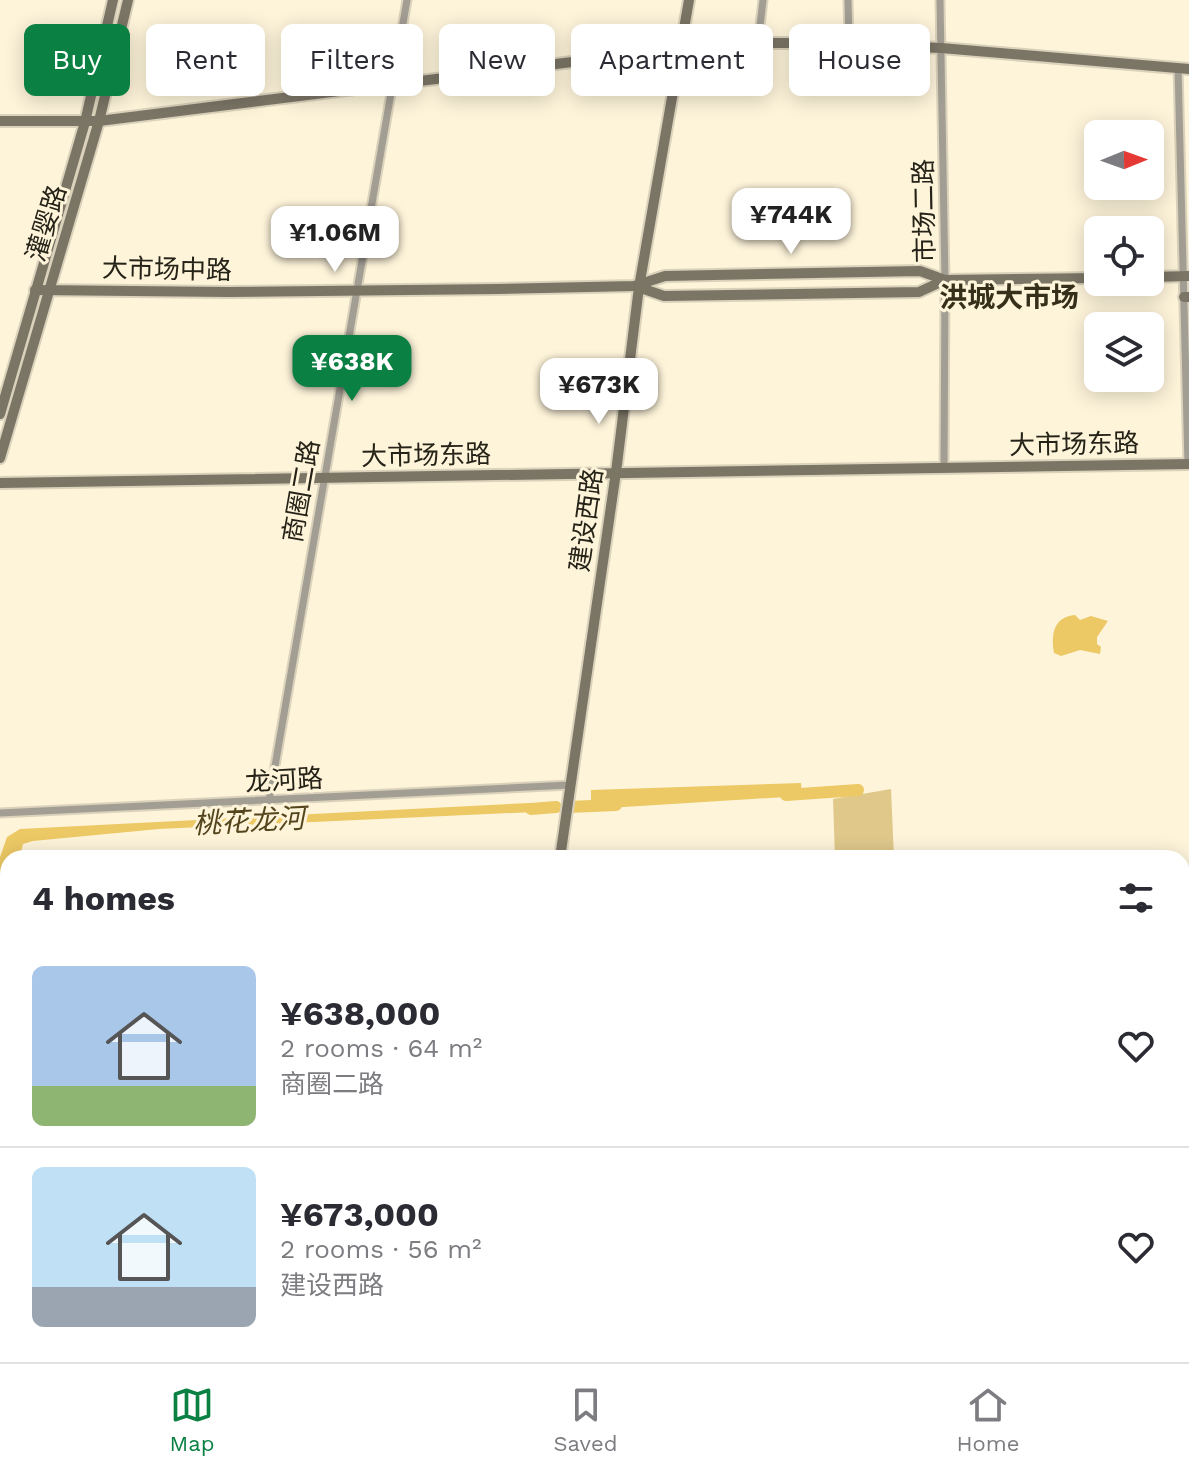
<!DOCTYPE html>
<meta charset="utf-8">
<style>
body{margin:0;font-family:"Work Sans","Noto Sans SC",sans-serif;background:#f2f2f3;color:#2b2b33;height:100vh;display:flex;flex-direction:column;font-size:30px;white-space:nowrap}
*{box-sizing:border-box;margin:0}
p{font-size:26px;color:#7c7c81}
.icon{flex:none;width:44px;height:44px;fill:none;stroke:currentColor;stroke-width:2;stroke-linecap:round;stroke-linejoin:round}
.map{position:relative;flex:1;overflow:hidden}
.side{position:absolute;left:0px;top:850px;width:1190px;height:512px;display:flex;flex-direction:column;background:#fff;border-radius:24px 24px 0 0;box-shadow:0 4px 20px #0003}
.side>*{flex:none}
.hud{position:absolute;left:24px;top:24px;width:1142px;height:72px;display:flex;gap:16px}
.needle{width:52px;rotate:89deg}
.buttons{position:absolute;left:1084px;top:120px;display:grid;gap:16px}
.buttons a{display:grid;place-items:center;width:80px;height:80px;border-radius:12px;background:#fff;box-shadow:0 4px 20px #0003;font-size:40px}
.price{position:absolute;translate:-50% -68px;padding:0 18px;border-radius:16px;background:#fff;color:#222;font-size:26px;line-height:52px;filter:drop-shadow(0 2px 4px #0008)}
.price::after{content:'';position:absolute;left:50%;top:48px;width:24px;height:18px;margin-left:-12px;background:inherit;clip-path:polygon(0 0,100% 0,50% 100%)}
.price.current{background:#0b8043;color:#fff}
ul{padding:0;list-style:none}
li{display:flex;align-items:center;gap:24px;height:200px;padding:0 32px}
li+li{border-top:2px solid #e1e1e2}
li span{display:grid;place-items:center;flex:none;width:224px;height:160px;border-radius:12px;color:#555}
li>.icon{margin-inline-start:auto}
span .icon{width:96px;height:96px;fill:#fffc;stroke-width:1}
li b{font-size:34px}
h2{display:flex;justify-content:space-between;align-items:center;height:96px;padding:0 32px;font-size:34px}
.tag{padding:0 28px;border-radius:12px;background:#fff;box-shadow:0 4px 20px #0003;font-size:28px;line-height:72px}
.tag.current{background:#0b8043;color:#fff}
.tabs{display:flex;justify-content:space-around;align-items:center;height:112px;border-top:2px solid #e1e1e2;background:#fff;font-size:22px;color:#7c7c81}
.tabs a{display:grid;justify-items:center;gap:4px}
.tabs .current{color:#0b8043}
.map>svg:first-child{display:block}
</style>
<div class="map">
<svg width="1189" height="1362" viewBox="0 0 1189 1362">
<rect width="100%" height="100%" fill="#fef4da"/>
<!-- green -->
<g fill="#dfc88a">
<path d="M891,789L894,858H835L833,799Z"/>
<path d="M1189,1211V1265L1182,1267V1214Z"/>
<path d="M674,1354H718L711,1362H668Z"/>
<path d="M1104,1354H1144L1127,1362H1086Z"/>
</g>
<!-- water -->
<g fill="#ecc965">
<path d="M1075,615L1080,620L1091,616L1108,621L1097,637V644L1101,647L1100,654L1080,650L1061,656L1054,653C1051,635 1053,617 1075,615Z"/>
<path d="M801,783L802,796L608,808L591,802V790Z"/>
<path d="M529,803L556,811L159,829L33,841L23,844L20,858H8V918L1,951L3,966L8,972V995L0,989V857L7,837L20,829Z"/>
<path d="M1189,1266V1324L1182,1326V1268Z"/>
<path d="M718,1354H1091L1072,1362H714Z"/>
</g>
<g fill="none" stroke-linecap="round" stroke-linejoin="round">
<!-- river -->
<g stroke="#ecc965" stroke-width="12">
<path d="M786,795L858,790"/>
<path d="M568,807L616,805"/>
<path d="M531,809L556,807"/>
</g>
<!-- street casing -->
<g stroke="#dbd2bb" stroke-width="11">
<g id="street">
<path d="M848,0L849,44"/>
<path d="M940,0L945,280L944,469"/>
<path d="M758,43L763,0"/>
<path d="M1178,68L1188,464"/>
<path d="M269,801L407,0"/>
<path d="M0,813L570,785"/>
<path d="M1182,987L1189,986"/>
</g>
</g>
<!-- secondary casing -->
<g stroke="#dbd2bb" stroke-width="14">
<g id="secondary">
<path d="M0,121H99L676,49L758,43H829L941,48L1189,69"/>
<path d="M1150,277L1189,276"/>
<path d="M635,286L664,296L919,292L945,280"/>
<path d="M35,290L228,292L497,289L634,286L665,276L920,271L945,280L1098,278"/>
<path d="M1184,297H1189"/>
<path d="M0,414L85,122L113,0"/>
<path d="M0,458L99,121L128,0"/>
<path d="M0,483L1189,464"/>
<path d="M560,858L616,472L639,287L689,0"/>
<path d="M1182,899L1189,895"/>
<path d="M0,1221L8,1218"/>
<path d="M484,1362L485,1354"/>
</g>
</g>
<!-- highway casing -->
<g stroke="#dbd2bb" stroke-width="18">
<path id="highway" d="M1161,1362L1189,1353"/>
</g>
<!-- street -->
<use href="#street" stroke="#a29e94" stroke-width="7"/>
<!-- secondary -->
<use href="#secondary" stroke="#7b7566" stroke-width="10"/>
<!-- highway -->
<use href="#highway" stroke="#48402b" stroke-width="14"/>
</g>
<g text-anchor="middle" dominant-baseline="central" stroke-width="6" stroke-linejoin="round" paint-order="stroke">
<!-- street labels -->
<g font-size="26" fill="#252218" stroke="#fef4da">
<text transform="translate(924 211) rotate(-91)">市场二路</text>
<text transform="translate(46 223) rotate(-73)">灌婴路</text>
<text transform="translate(167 269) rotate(1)">大市场中路</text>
<text transform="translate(1074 444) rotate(-1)">大市场东路</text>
<text transform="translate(426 455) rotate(-1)">大市场东路</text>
<text transform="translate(301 491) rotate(-80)">商圈二路</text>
<text transform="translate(586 520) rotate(-82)">建设西路</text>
<text transform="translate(284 780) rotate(-3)">龙河路</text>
</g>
<!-- neighbourhood labels -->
<g font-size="28" font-weight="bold" fill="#362f1a" stroke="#fef4da">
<text x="1009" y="297">洪城大市场</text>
</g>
<!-- water labels -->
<g font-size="28" font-style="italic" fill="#54451c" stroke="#fef4da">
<text transform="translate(249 821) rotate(-3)">桃花龙河</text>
</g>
</g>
</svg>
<div class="buttons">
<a><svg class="needle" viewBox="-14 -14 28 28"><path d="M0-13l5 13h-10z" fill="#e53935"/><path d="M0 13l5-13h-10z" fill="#7c7c81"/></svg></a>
<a><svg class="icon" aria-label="locate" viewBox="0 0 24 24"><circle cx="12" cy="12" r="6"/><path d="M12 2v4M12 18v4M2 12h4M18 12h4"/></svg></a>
<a><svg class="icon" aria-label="layers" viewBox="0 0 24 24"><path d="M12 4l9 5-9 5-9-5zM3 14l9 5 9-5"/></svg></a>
</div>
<b class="price" style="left:791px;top:256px">¥744K</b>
<b class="price" style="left:335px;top:274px">¥1.06M</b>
<b class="price current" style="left:352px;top:403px">¥638K</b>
<b class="price" style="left:599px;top:426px">¥673K</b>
<div class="hud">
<a class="tag current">Buy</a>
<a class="tag">Rent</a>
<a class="tag">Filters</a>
<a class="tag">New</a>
<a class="tag">Apartment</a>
<a class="tag">House</a>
</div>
<section class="side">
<h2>4 homes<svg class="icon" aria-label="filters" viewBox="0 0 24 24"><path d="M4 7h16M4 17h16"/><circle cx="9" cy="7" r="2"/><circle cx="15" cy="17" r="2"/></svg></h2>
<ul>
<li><span style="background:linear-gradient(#a9c7e8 75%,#8fb573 0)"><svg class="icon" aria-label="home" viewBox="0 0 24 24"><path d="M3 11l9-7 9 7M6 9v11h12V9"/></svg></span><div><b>¥638,000</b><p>2 rooms · 64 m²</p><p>商圈二路</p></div><svg class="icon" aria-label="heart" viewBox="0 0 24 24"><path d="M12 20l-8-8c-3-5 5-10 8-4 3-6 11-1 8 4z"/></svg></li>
<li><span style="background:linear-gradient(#bfe0f5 75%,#9aa5b1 0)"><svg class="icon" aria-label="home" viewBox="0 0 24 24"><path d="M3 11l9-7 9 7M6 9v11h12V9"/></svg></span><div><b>¥673,000</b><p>2 rooms · 56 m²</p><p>建设西路</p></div><svg class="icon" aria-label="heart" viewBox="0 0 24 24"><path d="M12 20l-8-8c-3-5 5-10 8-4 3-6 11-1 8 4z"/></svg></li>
</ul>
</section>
</div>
<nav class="tabs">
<a class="current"><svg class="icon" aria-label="map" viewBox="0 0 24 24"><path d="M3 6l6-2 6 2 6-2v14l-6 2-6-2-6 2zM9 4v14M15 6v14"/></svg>Map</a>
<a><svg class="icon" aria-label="saved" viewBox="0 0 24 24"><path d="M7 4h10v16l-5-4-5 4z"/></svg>Saved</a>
<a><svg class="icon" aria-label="home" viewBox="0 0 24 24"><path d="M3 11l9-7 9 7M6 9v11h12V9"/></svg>Home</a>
</nav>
